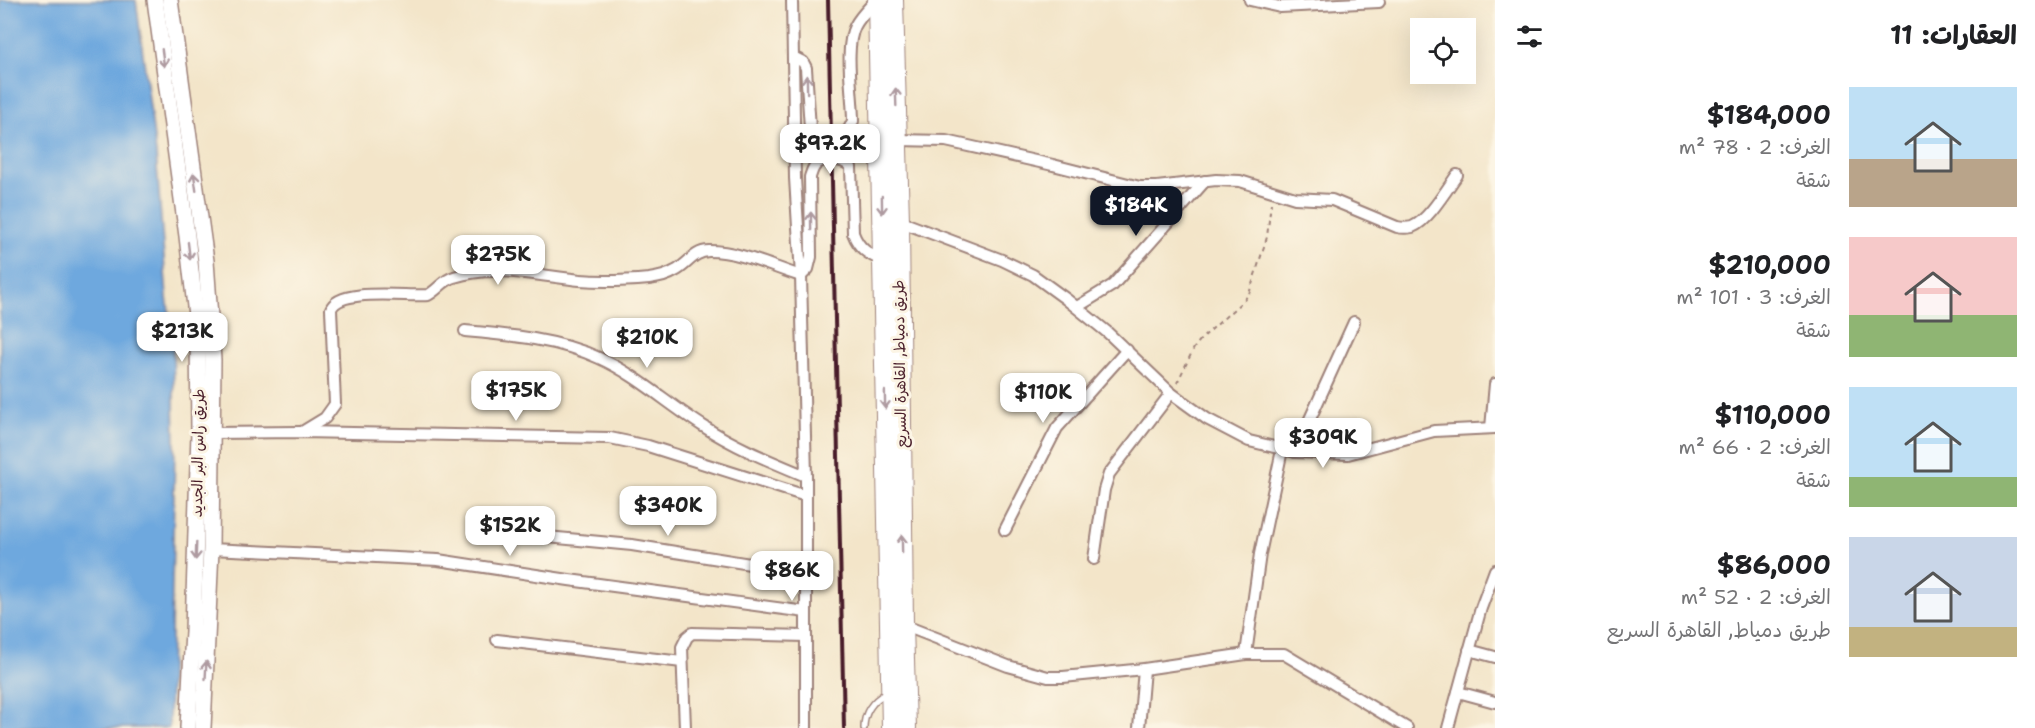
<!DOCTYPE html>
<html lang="ar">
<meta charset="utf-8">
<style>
body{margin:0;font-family:"Shantell Sans","Playpen Sans Arabic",sans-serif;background:#f2f2f2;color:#202124;direction:rtl;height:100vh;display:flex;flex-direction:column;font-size:22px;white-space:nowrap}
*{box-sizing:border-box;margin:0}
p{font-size:20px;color:#757577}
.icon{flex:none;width:33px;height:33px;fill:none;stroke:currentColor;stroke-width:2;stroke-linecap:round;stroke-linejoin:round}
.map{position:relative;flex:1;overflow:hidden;direction:ltr}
.details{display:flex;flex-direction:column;background:#fff;width:540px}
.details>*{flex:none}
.tools{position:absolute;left:1410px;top:18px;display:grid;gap:12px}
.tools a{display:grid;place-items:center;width:66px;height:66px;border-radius:0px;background:#fff;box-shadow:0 6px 24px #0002;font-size:30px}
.price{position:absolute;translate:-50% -51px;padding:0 14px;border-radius:12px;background:#fff;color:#222;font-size:20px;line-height:39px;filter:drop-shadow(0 2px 3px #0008)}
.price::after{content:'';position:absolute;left:50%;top:36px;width:18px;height:14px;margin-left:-9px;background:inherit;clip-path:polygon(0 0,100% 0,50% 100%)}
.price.active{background:#111827;color:#fff}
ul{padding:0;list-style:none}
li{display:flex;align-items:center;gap:18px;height:150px;padding:0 18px}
li span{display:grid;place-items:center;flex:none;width:168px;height:120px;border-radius:0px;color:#555}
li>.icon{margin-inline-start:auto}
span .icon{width:72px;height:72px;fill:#fffc;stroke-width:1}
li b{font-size:26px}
h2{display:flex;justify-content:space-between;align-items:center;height:72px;padding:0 18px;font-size:26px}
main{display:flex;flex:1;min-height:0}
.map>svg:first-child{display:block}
</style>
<main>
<section class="details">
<h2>العقارات: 11<svg class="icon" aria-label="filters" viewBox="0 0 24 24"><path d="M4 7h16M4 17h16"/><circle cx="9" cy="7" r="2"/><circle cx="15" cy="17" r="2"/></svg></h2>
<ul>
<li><span style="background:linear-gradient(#bfe0f5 60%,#b9a48a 0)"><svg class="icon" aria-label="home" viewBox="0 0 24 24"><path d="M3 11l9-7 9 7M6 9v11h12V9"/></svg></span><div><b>$184,000</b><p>الغرف: 2 · 78 m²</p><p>شقة</p></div></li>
<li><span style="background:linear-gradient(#f6c9c9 65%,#8fb573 0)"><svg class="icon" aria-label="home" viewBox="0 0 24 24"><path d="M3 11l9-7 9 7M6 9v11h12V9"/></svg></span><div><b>$210,000</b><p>الغرف: 3 · 101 m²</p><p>شقة</p></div></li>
<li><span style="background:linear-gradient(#bfe0f5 75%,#8fb573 0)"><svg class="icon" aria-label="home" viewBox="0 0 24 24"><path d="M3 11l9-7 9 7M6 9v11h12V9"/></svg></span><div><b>$110,000</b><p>الغرف: 2 · 66 m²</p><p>شقة</p></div></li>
<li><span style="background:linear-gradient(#c9d6e8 75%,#c2b280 0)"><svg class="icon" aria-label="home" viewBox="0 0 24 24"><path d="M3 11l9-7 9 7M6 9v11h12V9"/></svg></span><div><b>$86,000</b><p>الغرف: 2 · 52 m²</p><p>طريق دمياط, القاهرة السريع</p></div></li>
</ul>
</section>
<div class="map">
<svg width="1495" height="728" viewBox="0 0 1495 728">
<rect width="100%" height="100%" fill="#fcf5e5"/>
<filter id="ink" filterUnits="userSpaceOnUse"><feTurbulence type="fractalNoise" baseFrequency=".0167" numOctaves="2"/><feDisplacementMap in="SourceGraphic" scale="12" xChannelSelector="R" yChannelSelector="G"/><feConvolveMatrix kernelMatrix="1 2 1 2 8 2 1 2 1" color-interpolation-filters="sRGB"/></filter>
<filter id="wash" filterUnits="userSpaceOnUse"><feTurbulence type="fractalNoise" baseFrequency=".008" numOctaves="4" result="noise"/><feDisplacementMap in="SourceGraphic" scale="24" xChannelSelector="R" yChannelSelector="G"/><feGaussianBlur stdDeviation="1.35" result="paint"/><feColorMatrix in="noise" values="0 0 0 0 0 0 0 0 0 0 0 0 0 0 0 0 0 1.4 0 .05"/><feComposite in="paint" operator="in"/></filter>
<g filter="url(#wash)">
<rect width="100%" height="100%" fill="#f3e5c9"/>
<!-- water -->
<path fill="#6ea8de" stroke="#5c6484" stroke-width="1.5" d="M0,0H136L156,153L167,297L173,340L175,447L169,728H0Z"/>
</g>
<g filter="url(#ink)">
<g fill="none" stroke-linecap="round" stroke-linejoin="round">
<!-- lane casing -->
<g stroke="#9e827a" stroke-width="8">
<path id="lane" d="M864,728C864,712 872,701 886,693"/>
</g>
<!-- street casing -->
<g stroke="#9e827a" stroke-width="14">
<g id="street">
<path d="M792,0L795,178L801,276L806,476V728"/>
<path d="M1250,0L1280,7L1379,2"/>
<path d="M793,57L803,62L806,68L810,128C819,138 836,136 848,131L853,121C853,95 844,47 855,26C860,16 869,8 876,0"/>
<path d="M897,140L946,141L1053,165L1140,187H1157L1216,180L1240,181L1295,198L1332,200L1397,227C1402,228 1407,228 1412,227C1428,221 1447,189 1457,175"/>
<path d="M899,221L1002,260L1033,275L1066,299L1107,332L1171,393L1207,419L1249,441L1295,452L1348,454L1434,431L1495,428"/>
<path d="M1077,307L1113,285L1205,181"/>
<path d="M465,331C510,335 558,339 599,358C637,375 668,404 703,426C735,447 770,461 806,476"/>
<path d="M1491,428L1495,384"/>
<path d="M302,432L325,418L335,404L331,309C339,287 408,297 428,295C438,290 443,280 454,277C495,264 539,276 580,280C603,282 626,281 649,279C657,278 667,276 675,271C687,265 694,251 709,251C740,251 772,267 801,276L808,269L811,257L810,177C811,174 812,170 814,167C821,156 843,158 851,167L853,233C859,249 868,254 883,261"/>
<path d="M213,433L302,432L610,438L648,446L806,496"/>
<path d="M1295,452L1354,322"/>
<path d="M1005,530L1057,428L1127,350"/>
<path d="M526,535L632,545L806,573"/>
<path d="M211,549L438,560L569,580L806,612"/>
<path d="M1094,559L1104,490L1109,474L1171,393"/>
<path d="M903,625L1008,666L1048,677H1063L1144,669L1246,654H1284L1407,728"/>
<path d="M497,640L682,662"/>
<path d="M1469,650L1495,657"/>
<path d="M1246,654L1260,554L1282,450"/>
<path d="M1458,692L1495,702"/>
<path d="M685,728L682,647L687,637L692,633L806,636"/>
<path d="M1139,728L1144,669"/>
<path d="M1448,728L1481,608L1495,570"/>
</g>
</g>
<!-- secondary casing -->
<g stroke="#9e827a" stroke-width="18">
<g id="secondary">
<path d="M155,0L187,236L198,333L199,432L193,631L188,728"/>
<path d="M170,0L206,261L213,360L211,549L203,728"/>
</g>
</g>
<!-- highway casing -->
<g stroke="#9e827a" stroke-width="22">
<g id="highway">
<path d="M878,0L892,728"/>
<path d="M893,0L899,221L903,625L906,728"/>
</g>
</g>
<!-- path -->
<path stroke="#9e827a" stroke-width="2" stroke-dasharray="4.5 4.5" stroke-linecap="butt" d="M1177,383L1194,348L1201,339L1244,300L1249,294L1267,237L1271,203"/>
<!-- lane -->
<use href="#lane" stroke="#fff" stroke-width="5"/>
<!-- street -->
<use href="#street" stroke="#fff" stroke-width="10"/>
<!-- secondary -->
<use href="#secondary" stroke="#fff" stroke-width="15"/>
<!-- highway -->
<use href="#highway" stroke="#fff" stroke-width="20"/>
<!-- rail -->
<path stroke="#4a1f2b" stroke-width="4" d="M828,0L844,728"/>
</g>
<!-- one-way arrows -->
<defs><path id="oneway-shaft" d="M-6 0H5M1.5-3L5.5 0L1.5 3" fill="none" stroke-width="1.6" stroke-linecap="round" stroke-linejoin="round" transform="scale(1.5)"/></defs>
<g stroke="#ae9aa0">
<use href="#oneway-shaft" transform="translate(163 58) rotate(82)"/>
<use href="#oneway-shaft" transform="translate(807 84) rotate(-91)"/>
<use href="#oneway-shaft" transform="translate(896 97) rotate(-92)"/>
<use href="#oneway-shaft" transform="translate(195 182) rotate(-98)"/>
<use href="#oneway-shaft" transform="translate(882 205) rotate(89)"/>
<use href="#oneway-shaft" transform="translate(811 221) rotate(-91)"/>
<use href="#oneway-shaft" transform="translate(189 251) rotate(83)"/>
<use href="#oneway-shaft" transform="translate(885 400) rotate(89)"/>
<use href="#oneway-shaft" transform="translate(902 544) rotate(-91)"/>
<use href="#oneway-shaft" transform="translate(196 551) rotate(92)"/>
<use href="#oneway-shaft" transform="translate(206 670) rotate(-87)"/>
</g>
</g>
<g text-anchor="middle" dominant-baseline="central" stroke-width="6" stroke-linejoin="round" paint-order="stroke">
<!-- street labels -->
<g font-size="15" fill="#4a1f2b" stroke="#fcf5e5">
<text transform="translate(900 364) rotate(-91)">طريق دمياط, القاهرة السريع</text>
<text transform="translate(198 453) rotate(-89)">طريق راس البر الجديد</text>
</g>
</g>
</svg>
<div class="tools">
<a><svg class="icon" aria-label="locate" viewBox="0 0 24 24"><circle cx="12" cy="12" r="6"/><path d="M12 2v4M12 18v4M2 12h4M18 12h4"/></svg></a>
</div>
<b class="price" style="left:830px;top:175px">$97.2K</b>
<b class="price active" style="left:1136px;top:237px">$184K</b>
<b class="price" style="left:498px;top:286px">$275K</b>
<b class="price" style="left:182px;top:363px">$213K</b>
<b class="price" style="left:647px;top:369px">$210K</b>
<b class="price" style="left:516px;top:422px">$175K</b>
<b class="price" style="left:1043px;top:424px">$110K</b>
<b class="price" style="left:1323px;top:469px">$309K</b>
<b class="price" style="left:668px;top:537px">$340K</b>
<b class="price" style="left:510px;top:557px">$152K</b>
<b class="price" style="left:792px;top:602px">$86K</b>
</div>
</main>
